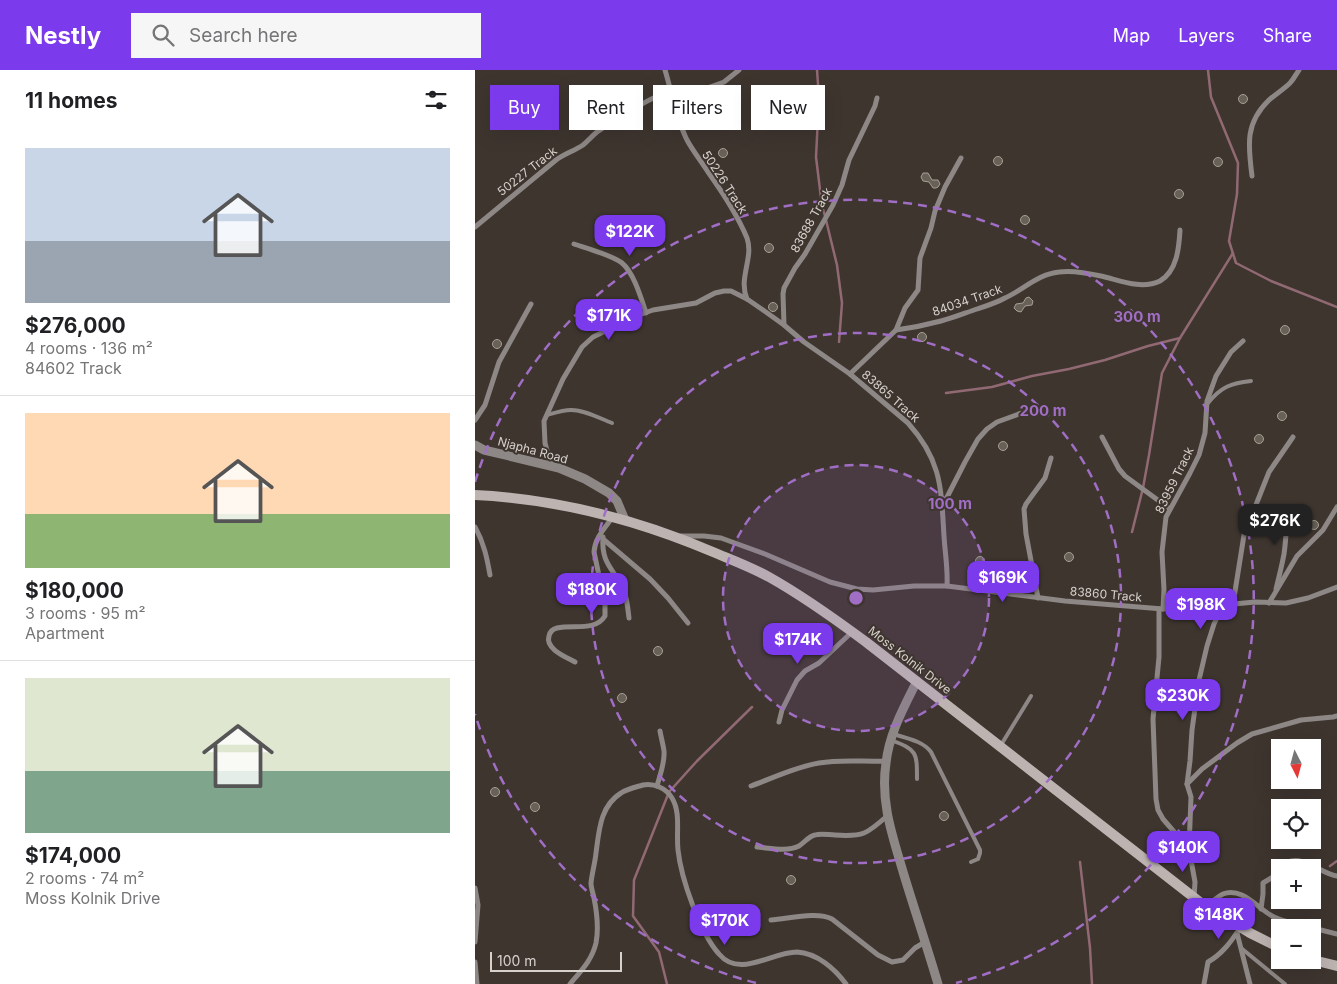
<!DOCTYPE html>
<meta charset="utf-8">
<style>
body{margin:0;font-family:Inter,sans-serif;background:#f6f6f6;color:#202124;height:100vh;display:flex;flex-direction:column;font-size:19px;white-space:nowrap}
*{box-sizing:border-box;margin:0}
p{font-size:16px;color:#757577}
.icon{flex:none;width:28px;height:28px;fill:none;stroke:currentColor;stroke-width:2;stroke-linecap:round;stroke-linejoin:round}
.map{position:relative;flex:1;overflow:hidden}
.details{display:flex;flex-direction:column;background:#fff;width:475px}
.details>*{flex:none}
.banner{position:absolute;left:15px;top:15px;width:475px;height:45px;display:flex;gap:10px}
.needle{width:32px;rotate:174deg}
.fabs{position:absolute;left:796px;top:669px;display:grid;gap:10px}
.fabs a{display:grid;place-items:center;width:50px;height:50px;border-radius:0px;background:#fff;box-shadow:0 5px 20px #0002;font-size:25px}
.scale{position:absolute;left:15px;bottom:12px;width:132px;box-sizing:border-box;padding-left:5px;border:2px solid #d7d1cd;border-top:0;font-size:14px;line-height:18px;white-space:nowrap;color:#d7d1cd;-webkit-text-stroke:4px #3e352f;paint-order:stroke}
.price{position:absolute;translate:-50% -42px;padding:0 11px;border-radius:10px;background:#7c3aed;color:#fff;font-size:16px;line-height:32px;filter:drop-shadow(0 1px 2px #0008)}
.price::after{content:'';position:absolute;left:50%;top:30px;width:15px;height:11px;margin-left:-8px;background:inherit;clip-path:polygon(0 0,100% 0,50% 100%)}
.price.current{background:#222;color:#fff}
ul{padding:0;list-style:none}
li{display:grid;align-content:center;gap:10px;height:265px;padding:0 25px}
li+li{border-top:1px solid #e0e0e0}
li span{display:grid;place-items:center;height:155px;border-radius:0px;color:#555}
li>.icon{margin-inline-start:auto}
span .icon{width:90px;height:90px;fill:#fffc;stroke-width:1}
li b{font-size:21px}
h2{display:flex;justify-content:space-between;align-items:center;height:60px;padding:0 25px;font-size:21px}
.pill{padding:0 18px;border-radius:0px;background:#fff;box-shadow:0 5px 20px #0002;font-size:18px;line-height:45px}
.pill.current{background:#7c3aed;color:#fff}
header{display:flex;align-items:center;gap:30px;box-sizing:border-box;height:70px;padding:0 25px;background:#7c3aed;color:#fff}
header strong{font-size:24px}
nav{display:flex;gap:28px;margin-inline-start:auto;font-size:18px}
.search{width:350px;height:45px;background:#f6f6f6;display:flex;align-items:center;gap:12px;box-sizing:border-box;padding:0 18px;border-radius:0px;color:#757577;font-size:19px}
main{display:flex;flex:1;min-height:0}
.map>svg:first-child{display:block}
</style>
<header>
<strong>Nestly</strong>
<div class="search"><svg class="icon" aria-label="search" viewBox="0 0 24 24"><circle cx="10" cy="10" r="6"/><path d="M15 15l6 6"/></svg>Search here</div>
<nav><a>Map</a><a>Layers</a><a>Share</a></nav>
</header>
<main>
<section class="details">
<h2>11 homes<svg class="icon" aria-label="filters" viewBox="0 0 24 24"><path d="M4 7h16M4 17h16"/><circle cx="9" cy="7" r="2"/><circle cx="15" cy="17" r="2"/></svg></h2>
<ul>
<li><span style="background:linear-gradient(#c9d6e8 60%,#9aa5b1 0)"><svg class="icon" aria-label="home" viewBox="0 0 24 24"><path d="M3 11l9-7 9 7M6 9v11h12V9"/></svg></span><div><b>$276,000</b><p>4 rooms · 136 m²</p><p>84602 Track</p></div></li>
<li><span style="background:linear-gradient(#ffd9b3 65%,#8fb573 0)"><svg class="icon" aria-label="home" viewBox="0 0 24 24"><path d="M3 11l9-7 9 7M6 9v11h12V9"/></svg></span><div><b>$180,000</b><p>3 rooms · 95 m²</p><p>Apartment</p></div></li>
<li><span style="background:linear-gradient(#dfe7d0 60%,#7fa58c 0)"><svg class="icon" aria-label="home" viewBox="0 0 24 24"><path d="M3 11l9-7 9 7M6 9v11h12V9"/></svg></span><div><b>$174,000</b><p>2 rooms · 74 m²</p><p>Moss Kolnik Drive</p></div></li>
</ul>
</section>
<div class="map">
<svg width="862" height="914" viewBox="0 0 862 914">
<rect width="100%" height="100%" fill="#3e352f"/>
<g fill="none" stroke-linecap="round" stroke-linejoin="round">
<!-- stream -->
<g stroke="#916973" stroke-width="2.5">
<path d="M342,0L344,28L341,87L347,136L350,146L362,195L367,233L364,272"/>
<path d="M733,0L736,27L763,93L762,124L754,171L761,193L796,211L862,237"/>
<path d="M471,323L517,317L557,306L594,299L630,290L673,276L705,268"/>
<path d="M657,462L668,418L674,385L687,303L705,268L758,183"/>
<path d="M605,792L615,878L617,914"/>
<path d="M855,796L862,791"/>
<path d="M192,914L184,882L158,846L159,810L194,722L222,691L277,637"/>
</g>
</g>
<!-- building -->
<g fill="#676158" stroke="#a59f94">
<circle cx="323" cy="20" r="4.5"/>
<circle cx="768" cy="29" r="4.5"/>
<circle cx="290" cy="29" r="4.5"/>
<circle cx="248" cy="83" r="4.5"/>
<circle cx="523" cy="91" r="4.5"/>
<circle cx="743" cy="92" r="4.5"/>
<path d="M448,103H453L457,110H463L465,114L463,117L461,118H458L454,112L448,111L446,107Z"/>
<circle cx="704" cy="124" r="4.5"/>
<circle cx="550" cy="150" r="4.5"/>
<circle cx="294" cy="178" r="4.5"/>
<path d="M554,227L558,231L557,235L550,236L546,242L542,241L539,238L541,234L548,233L551,228Z"/>
<circle cx="298" cy="237" r="4.5"/>
<circle cx="810" cy="260" r="4.5"/>
<circle cx="447" cy="267" r="4.5"/>
<circle cx="22" cy="274" r="4.5"/>
<circle cx="807" cy="346" r="4.5"/>
<circle cx="784" cy="369" r="4.5"/>
<circle cx="528" cy="376" r="4.5"/>
<circle cx="839" cy="455" r="4.5"/>
<circle cx="594" cy="487" r="4.5"/>
<circle cx="505" cy="491" r="4.5"/>
<circle cx="183" cy="581" r="4.5"/>
<circle cx="147" cy="628" r="4.5"/>
<circle cx="20" cy="722" r="4.5"/>
<circle cx="60" cy="737" r="4.5"/>
<circle cx="469" cy="746" r="4.5"/>
<circle cx="316" cy="810" r="4.5"/>
</g>
<g fill="none" stroke-linecap="round" stroke-linejoin="round">
<!-- service -->
<g stroke="#8d8786" stroke-width="4">
<path d="M733,333C746,317 756,313 776,311"/>
<path d="M72,345C79,343 88,340 96,340C110,340 124,348 137,353"/>
<path d="M418,664C431,668 448,671 456,682L505,780V783L503,789L496,792"/>
<path d="M416,670C442,680 442,682 442,709"/>
<path d="M526,675L556,626"/>
<path d="M766,878L810,914"/>
</g>
<!-- minor -->
<g stroke="#8d8786" stroke-width="5">
<path d="M190,0C197,23 201,48 212,70C218,81 226,91 233,102C248,123 262,144 272,168C279,188 263,208 272,229"/>
<path d="M199,30L249,12L264,0"/>
<path d="M777,106C773,75 770,53 794,30C801,24 809,19 815,13C819,9 821,4 824,0"/>
<path d="M0,157L81,90C89,84 99,81 108,75C113,71 117,66 122,62C144,47 171,30 196,20"/>
<path d="M99,174C111,178 137,185 147,193C159,203 166,228 171,243"/>
<path d="M309,255L308,224L309,218L320,198L330,184L358,135L367,115L374,90L400,36L402,28"/>
<path d="M421,260C436,258 451,255 466,251C478,248 490,243 502,239C511,236 521,233 530,228C548,220 563,204 584,202C597,200 613,203 626,206C644,210 666,220 685,211C702,201 704,178 705,160"/>
<path d="M375,304L421,260L430,238L443,220L445,188L456,158L460,141L470,117L486,88"/>
<path d="M0,350L10,335L24,292L56,234"/>
<path d="M627,367L644,399L650,406L695,439"/>
<path d="M76,396L70,373L69,351L88,309L107,277L118,267L161,246L178,240L221,233L240,223L249,221H256L272,229L288,240L309,255L329,272L375,304L433,353C467,391 466,418 469,466C470,483 473,499 472,516"/>
<path d="M468,435L490,392L503,369L512,359L522,352L552,341"/>
<path d="M0,457C9,473 12,488 15,505"/>
<path d="M206,466H229L246,468L290,484L355,512L382,519L398,520L439,516H472L590,531L688,539L710,536L748,535L780,532L811,533L833,528L862,517"/>
<path d="M128,467C126,495 139,498 149,521C152,529 153,539 154,548"/>
<path d="M128,469L175,509L193,528L213,553"/>
<path d="M801,519C804,507 807,495 809,484C812,465 809,454 821,438"/>
<path d="M563,528L551,464L549,439L551,434L570,408L576,388"/>
<path d="M794,533L822,486L848,460L862,437"/>
<path d="M758,534L769,465L794,402L818,367"/>
<path d="M684,539V587L678,649L681,729L683,740L688,749L714,779"/>
<path d="M688,539L689,520L687,482L691,447L715,403L724,385L730,363L732,331L741,306L756,282L768,271"/>
<path d="M100,592C91,587 70,579 74,566C75,561 78,559 82,558C98,554 120,562 130,546V534L119,482C120,468 129,459 137,448"/>
<path d="M304,652L307,640L322,610L330,601L344,593L377,562"/>
<path d="M712,714L727,699L762,673L777,664L826,650L858,647L862,646"/>
<path d="M182,716C185,705 190,693 189,681C188,674 186,667 185,661"/>
<path d="M276,716C298,708 320,697 344,693C366,689 388,692 411,691"/>
<path d="M282,777C295,778 312,782 324,776C330,772 334,766 340,765C346,763 354,765 360,765C388,767 392,764 412,746"/>
<path d="M805,798C823,778 844,804 862,806"/>
<path d="M0,818L3,835L0,872"/>
<path d="M719,828L720,812L714,779L716,727L712,714L715,691L717,660L724,610L732,576L739,554L748,535"/>
<path d="M732,836C737,832 742,827 748,824C767,816 784,840 799,847C811,853 825,854 837,858"/>
<path d="M786,839L788,824V813L798,807L805,798"/>
<path d="M296,850C313,849 342,841 357,849L403,885L417,892L428,890L440,878L450,872"/>
<path d="M838,858L862,864"/>
<path d="M762,863L775,914"/>
<path d="M0,892L2,914"/>
<path d="M95,914C106,901 117,890 121,873C124,858 122,843 119,828C118,823 116,818 116,813C117,803 120,793 121,783C124,761 125,736 146,723C152,719 161,717 168,715C179,713 191,718 197,728C206,743 201,762 203,780C206,808 225,863 244,884C265,909 296,882 322,882C342,883 360,899 371,914"/>
<path d="M729,914L733,892C747,884 756,872 765,858"/>
</g>
<!-- tertiary -->
<g stroke="#8d8786" stroke-width="9">
<path d="M0,375L9,380L84,398L110,409L134,423L142,431L150,450"/>
<path d="M442,611C429,637 414,664 411,693C405,733 418,767 429,805C440,841 452,877 463,914"/>
</g>
<!-- secondary -->
<g stroke="#bdb4b2" stroke-width="10">
<path d="M0,425C82,429 163,450 238,482C257,490 276,497 294,507C328,526 360,549 391,572L726,833L775,863L805,878"/>
<path d="M838,890L862,896"/>
</g>
</g>
<!-- distance rings -->
<circle cx="381" cy="528" r="133" fill="#a06ec5" fill-opacity=".12"/>
<g fill="none" stroke="#a06ec5" stroke-width="2.5" stroke-dasharray="9 6">
<circle cx="381" cy="528" r="133"/>
<circle cx="381" cy="528" r="265"/>
<path d="M281 913A398 398 0 0 1 0 644M0 412A398 398 0 1 1 481 913"/>
</g>
<g text-anchor="middle" dominant-baseline="central" stroke-width="4" stroke-linejoin="round" paint-order="stroke">
<!-- street labels -->
<g font-size="12" fill="#d7d1cd" stroke="#3e352f">
<text transform="translate(52 101) rotate(-38)">50227 Track</text>
<text transform="translate(250 112) rotate(57)">50226 Track</text>
<text transform="translate(336 150) rotate(-61)">83688 Track</text>
<text transform="translate(492 230) rotate(-19)">84034 Track</text>
<text transform="translate(416 326) rotate(41)">83865 Track</text>
<text transform="translate(58 380) rotate(15)">Njapha Road</text>
<text transform="translate(699 410) rotate(-64)">83959 Track</text>
<text transform="translate(631 524) rotate(5)">83860 Track</text>
<text transform="translate(435 590) rotate(38)">Moss Kolnik Drive</text>
</g>
</g>
<circle cx="381" cy="528" r="8" fill="#a06ec5" stroke="#3e352f" stroke-width="2.5"/>
<g font-size="15" text-anchor="middle" font-weight="bold" fill="#a06ec5" stroke="#3e352f" stroke-width="4" stroke-linejoin="round" paint-order="stroke">
<text x="662" y="252">300 m</text>
<text x="568" y="346">200 m</text>
<text x="475" y="439">100 m</text>
</g>
</svg>
<div class="fabs">
<a><svg class="needle" viewBox="-14 -14 28 28"><path d="M0-13l5 13h-10z" fill="#e53935"/><path d="M0 13l5-13h-10z" fill="#757577"/></svg></a>
<a><svg class="icon" aria-label="locate" viewBox="0 0 24 24"><circle cx="12" cy="12" r="6"/><path d="M12 2v4M12 18v4M2 12h4M18 12h4"/></svg></a>
<a>+</a>
<a>−</a>
</div>
<div class="scale">100 m</div>
<b class="price" style="left:155px;top:187px">$122K</b>
<b class="price" style="left:134px;top:271px">$171K</b>
<b class="price current" style="left:800px;top:476px">$276K</b>
<b class="price" style="left:528px;top:533px">$169K</b>
<b class="price" style="left:117px;top:545px">$180K</b>
<b class="price" style="left:726px;top:560px">$198K</b>
<b class="price" style="left:323px;top:595px">$174K</b>
<b class="price" style="left:708px;top:651px">$230K</b>
<b class="price" style="left:708px;top:803px">$140K</b>
<b class="price" style="left:744px;top:870px">$148K</b>
<b class="price" style="left:250px;top:876px">$170K</b>
<div class="banner">
<a class="pill current">Buy</a>
<a class="pill">Rent</a>
<a class="pill">Filters</a>
<a class="pill">New</a>
</div>
</div>
</main>
